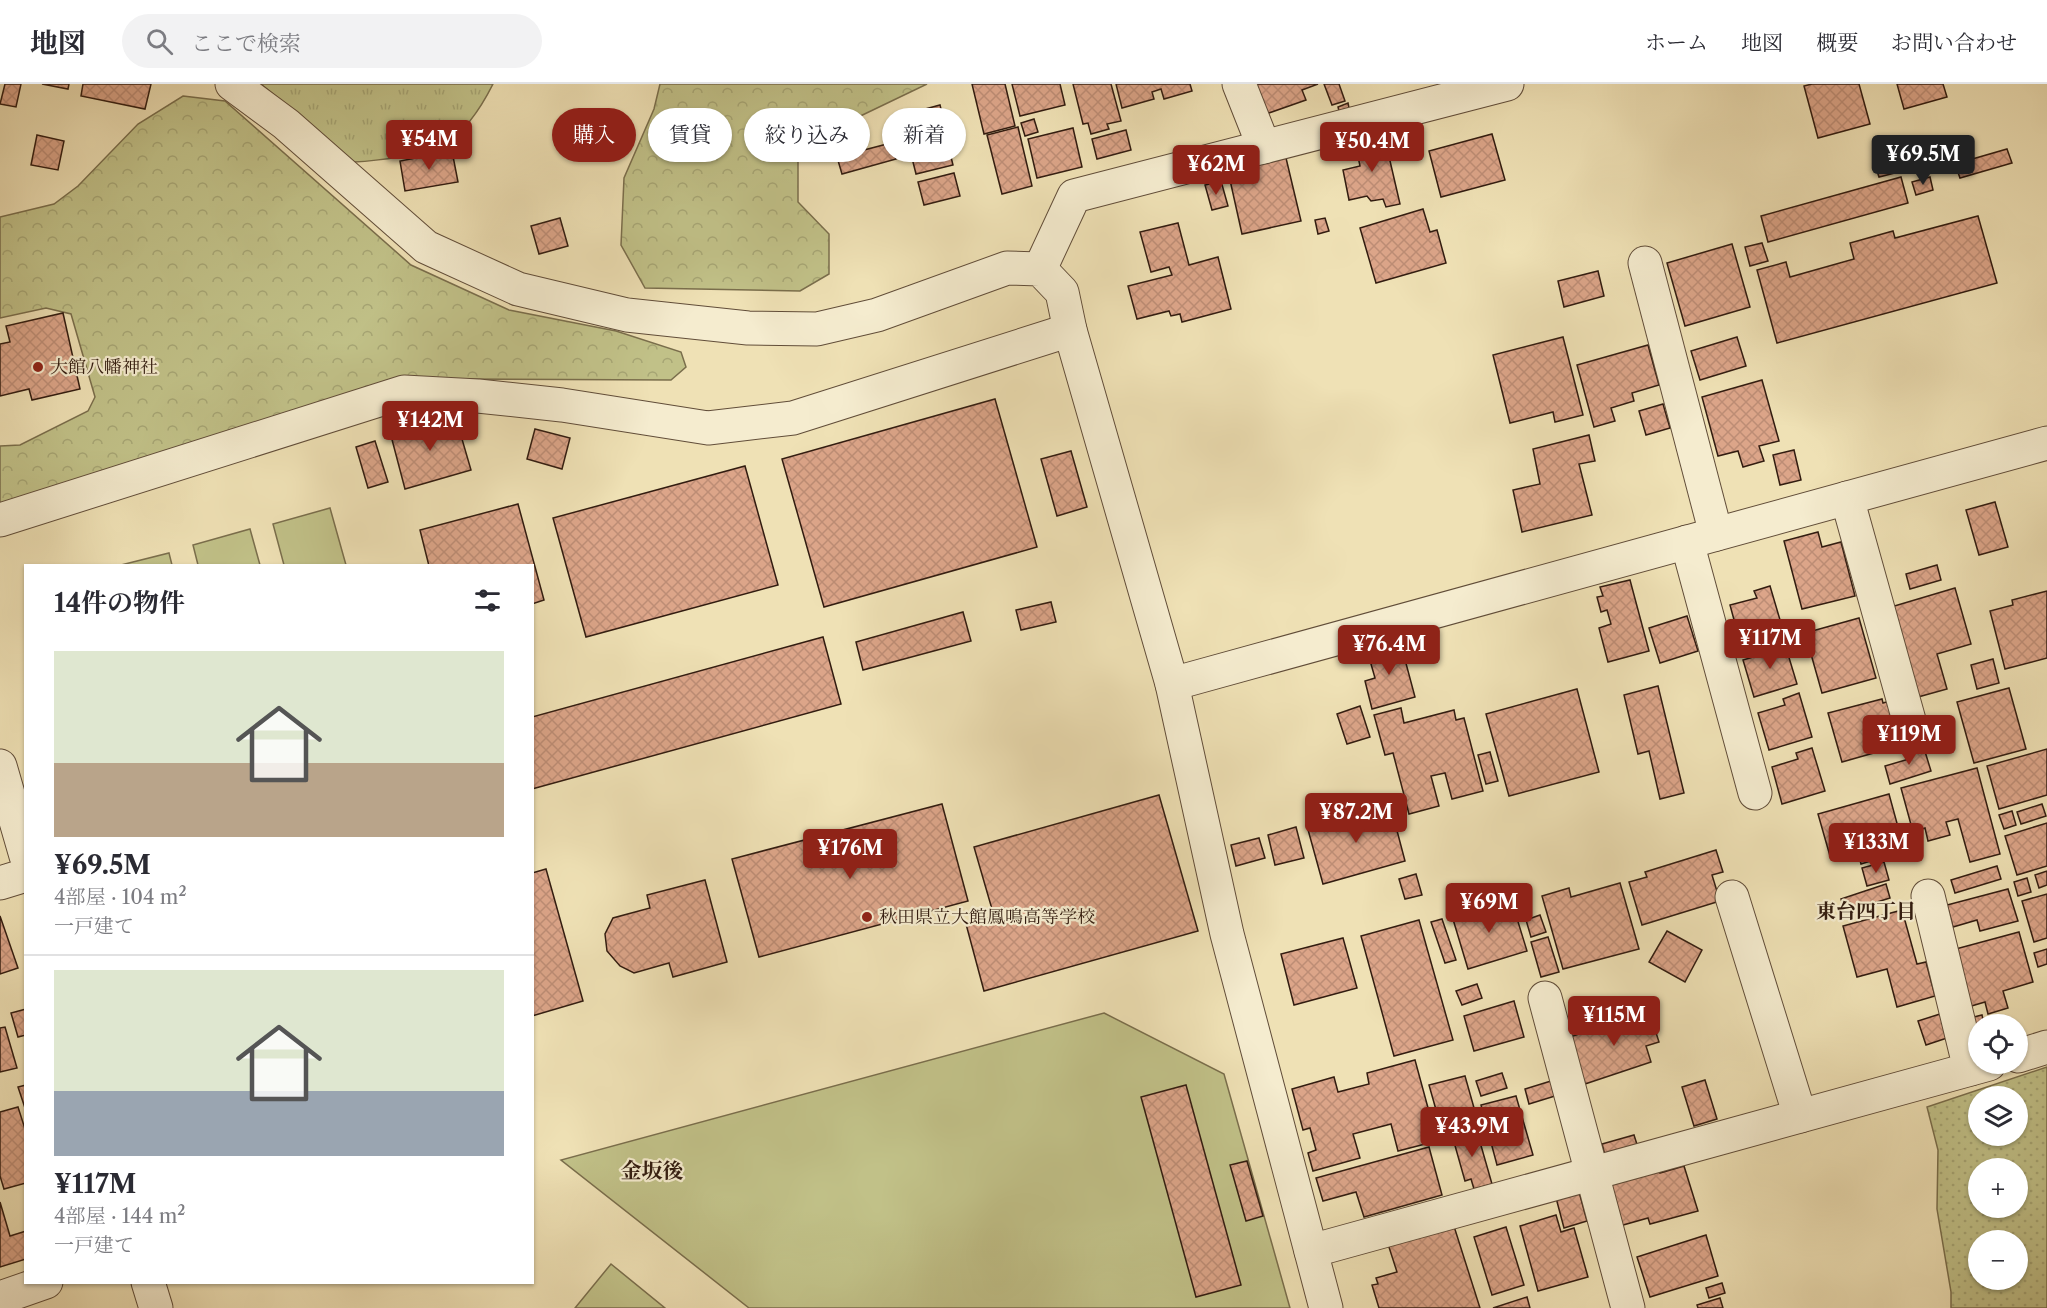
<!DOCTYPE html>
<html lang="ja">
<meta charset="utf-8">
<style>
body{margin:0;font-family:"Libre Caslon Text","Noto Serif JP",serif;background:#f2f2f3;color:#2b2b33;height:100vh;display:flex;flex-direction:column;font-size:22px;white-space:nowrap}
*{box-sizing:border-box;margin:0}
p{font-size:20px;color:#7c7c81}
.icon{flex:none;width:33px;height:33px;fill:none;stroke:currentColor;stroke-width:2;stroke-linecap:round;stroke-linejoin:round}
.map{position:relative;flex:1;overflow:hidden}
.panel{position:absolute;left:24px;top:480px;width:510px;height:720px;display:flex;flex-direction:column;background:#fff;border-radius:0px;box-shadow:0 2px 4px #0004}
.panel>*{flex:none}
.hud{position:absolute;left:552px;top:24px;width:570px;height:54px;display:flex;gap:12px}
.fabs{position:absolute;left:1968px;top:930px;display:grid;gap:12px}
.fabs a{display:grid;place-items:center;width:60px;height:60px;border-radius:50%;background:#fff;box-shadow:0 2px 4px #0004;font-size:30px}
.price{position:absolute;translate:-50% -51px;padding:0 14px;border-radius:6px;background:#8f2418;color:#fff;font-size:20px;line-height:39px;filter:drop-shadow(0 2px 3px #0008)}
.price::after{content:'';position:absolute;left:50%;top:36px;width:18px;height:14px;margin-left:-9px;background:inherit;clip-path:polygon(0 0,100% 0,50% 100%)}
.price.current{background:#222;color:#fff}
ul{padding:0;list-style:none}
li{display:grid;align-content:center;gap:12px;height:318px;padding:0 30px}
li+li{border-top:2px solid #e1e1e2}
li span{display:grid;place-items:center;height:186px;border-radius:0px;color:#555}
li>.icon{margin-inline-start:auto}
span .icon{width:108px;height:108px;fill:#fffc;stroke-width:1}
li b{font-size:26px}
h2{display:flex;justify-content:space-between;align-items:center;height:72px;padding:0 30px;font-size:26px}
.chip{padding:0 21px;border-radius:27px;background:#fff;box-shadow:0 2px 4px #0004;font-size:21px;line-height:54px}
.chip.current{background:#8f2418;color:#fff}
header{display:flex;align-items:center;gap:36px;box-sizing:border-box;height:84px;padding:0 30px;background:#fff;border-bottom:2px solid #e1e1e2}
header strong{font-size:28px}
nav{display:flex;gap:33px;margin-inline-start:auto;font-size:21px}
.search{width:420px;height:54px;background:#f2f2f3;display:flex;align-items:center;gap:15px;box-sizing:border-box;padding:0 21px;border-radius:33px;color:#7c7c81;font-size:22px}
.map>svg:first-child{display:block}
</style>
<header>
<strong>地図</strong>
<div class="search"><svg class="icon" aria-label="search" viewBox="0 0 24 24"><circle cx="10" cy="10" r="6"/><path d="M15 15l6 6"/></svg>ここで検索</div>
<nav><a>ホーム</a><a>地図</a><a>概要</a><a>お問い合わせ</a></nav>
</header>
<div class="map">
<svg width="2047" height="1224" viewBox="0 0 2047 1224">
<defs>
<pattern id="grass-dots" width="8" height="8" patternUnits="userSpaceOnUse" patternTransform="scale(1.5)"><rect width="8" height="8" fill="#c1c188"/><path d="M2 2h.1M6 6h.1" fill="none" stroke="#a6a574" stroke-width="1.8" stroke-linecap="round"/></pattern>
<pattern id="forest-crowns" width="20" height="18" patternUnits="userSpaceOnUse" patternTransform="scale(1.5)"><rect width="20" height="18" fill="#c1c188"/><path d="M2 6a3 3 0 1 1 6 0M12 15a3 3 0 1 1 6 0" fill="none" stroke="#a6a574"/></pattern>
<pattern id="park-tufts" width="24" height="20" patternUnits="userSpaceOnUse" patternTransform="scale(1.5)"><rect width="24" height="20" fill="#c1c188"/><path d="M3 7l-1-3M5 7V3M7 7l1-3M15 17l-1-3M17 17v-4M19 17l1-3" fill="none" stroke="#a6a574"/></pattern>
<pattern id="building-cross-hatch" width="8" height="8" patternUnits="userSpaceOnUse" patternTransform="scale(1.5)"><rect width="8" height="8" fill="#dca589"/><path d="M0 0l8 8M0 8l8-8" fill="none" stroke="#bd8d75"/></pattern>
</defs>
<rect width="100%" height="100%" fill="#efe1b5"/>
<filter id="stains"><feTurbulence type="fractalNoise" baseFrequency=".00333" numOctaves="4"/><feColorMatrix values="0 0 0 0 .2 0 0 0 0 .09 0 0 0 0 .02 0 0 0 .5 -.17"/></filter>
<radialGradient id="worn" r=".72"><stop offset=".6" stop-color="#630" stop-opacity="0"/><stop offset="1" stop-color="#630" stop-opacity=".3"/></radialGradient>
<!-- grass -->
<path fill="url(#grass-dots)" stroke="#7a6e4c" stroke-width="1.5" fill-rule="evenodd" d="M2047,983V1224H1951V1208L1937,1125L1938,1066L1927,1023ZM1978,1012H2018V1052H1978ZM1978,1084H2018V1124H1978ZM1978,1156H2018V1196H1978Z"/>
<!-- forest -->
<g fill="url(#forest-crowns)" stroke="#7a6e4c" stroke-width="1.5">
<path d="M660,0H927L850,37L798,69V118L829,150V190L800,207L645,204L621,161L624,94L654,25Z"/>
<path d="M183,12L225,17L411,181L509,226L616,247L681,268L686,283L671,296L467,295L0,423V362L20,361L88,327L95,313L71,230L46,224L0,234V133L54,120L78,102L138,40Z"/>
</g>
<!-- park -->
<path fill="url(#park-tufts)" stroke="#7a6e4c" stroke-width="1.5" d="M261,0H493C482,22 466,47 444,61C426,71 375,77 354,78Z"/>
<!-- garden -->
<g fill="#c1c188" stroke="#7a6e4c" stroke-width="1.5">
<path d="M330,424L346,481H284L273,440Z"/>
<path d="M250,445L260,481H198L193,461Z"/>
<path d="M169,469L172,481H121Z"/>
<path d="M1104,929L1224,990L1290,1224H749L561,1076Z"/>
<path d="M611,1180L665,1224H575Z"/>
</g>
<!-- building -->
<g fill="url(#building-cross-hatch)" stroke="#321c10" stroke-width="1.5">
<path d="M5,0H21L16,23L0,20Z"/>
<path d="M42,0H69L68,5Z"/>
<path d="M83,0H151L145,25L81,12Z"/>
<path d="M972,0H1005L1015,42L984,50Z"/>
<path d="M1012,0H1060L1065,21L1020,32Z"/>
<path d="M1073,0H1111L1121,37L1107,40L1109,45L1091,50L1088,39L1083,40Z"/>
<path d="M1116,0H1190L1192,7L1164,15L1161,5L1152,8L1154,15L1122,24Z"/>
<path d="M1255,0H1318L1302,6L1306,16L1266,30Z"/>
<path d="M1324,0H1339L1345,17L1332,21Z"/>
<path d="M1812,0H1859L1870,40L1818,54L1804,2Z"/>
<path d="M1897,0H1943L1947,13L1904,25Z"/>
<path d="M1348,19L1349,24L1339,27L1338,23Z"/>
<path d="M940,21L946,46L909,55L903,31Z"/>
<path d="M1034,35L1038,48L1025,52L1021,39Z"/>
<path d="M1406,39L1414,69L1393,74L1385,44Z"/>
<path d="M1018,43L1032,102L1002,110L987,51Z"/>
<path d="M1073,44L1082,83L1037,94L1028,55Z"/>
<path d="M1126,46L1131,66L1097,75L1092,55Z"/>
<path d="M1492,50L1505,96L1441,113L1429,67Z"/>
<path d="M37,51L64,57L58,86L31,81Z"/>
<path d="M1384,51L1400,120L1386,123L1383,115L1371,117L1367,112L1349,116L1343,86L1360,82L1355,58Z"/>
<path d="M947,57L953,81L916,90L910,66Z"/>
<path d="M891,59L896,75L842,90L837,73Z"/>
<path d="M2007,65L2012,79L1960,94L1955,80Z"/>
<path d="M452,67L458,98L405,107L400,77Z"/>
<path d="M1286,74L1301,137L1242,150L1228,87Z"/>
<path d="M1892,76L1895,89L1879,93L1875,81Z"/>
<path d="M954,89L960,112L924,121L918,98Z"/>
<path d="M1901,93L1908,119L1768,158L1761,132Z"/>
<path d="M1930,93L1933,106L1916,111L1912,98Z"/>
<path d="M1221,97L1228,122L1212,126L1205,101Z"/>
<path d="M1423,125L1430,148L1437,146L1446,179L1376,199L1360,144Z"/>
<path d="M1978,132L1997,199L1777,259L1757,186L1786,178L1790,193L1854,175L1850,159L1893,147L1895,154Z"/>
<path d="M560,134L568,162L539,170L531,142Z"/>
<path d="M1325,134L1329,147L1318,150L1315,136Z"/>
<path d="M1178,139L1189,181L1218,173L1231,225L1182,238L1180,230L1171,232L1169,227L1137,235L1128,202L1172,191L1169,183L1151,188L1140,148Z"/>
<path d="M1762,159L1768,177L1750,182L1745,163Z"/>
<path d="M1732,160L1750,223L1685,242L1667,179Z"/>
<path d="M1598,187L1604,212L1564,223L1558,197Z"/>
<path d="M63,229L80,305L32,316L29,305L0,312V260L10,258L6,242Z"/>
<path d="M1563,253L1583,331L1555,338L1553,328L1510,339L1493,271Z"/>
<path d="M1737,253L1746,282L1700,296L1691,267Z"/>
<path d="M1648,261L1659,301L1632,309L1634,317L1611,324L1615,337L1594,343L1577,281Z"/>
<path d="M1762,296L1779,357L1759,362L1764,377L1743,383L1738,367L1718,372L1702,313Z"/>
<path d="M995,315L1037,463L824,523L782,375Z"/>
<path d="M1663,320L1670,344L1646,351L1639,327Z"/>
<path d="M455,331L471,386L405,405L390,348Z"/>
<path d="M535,345L570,354L562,385L527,375Z"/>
<path d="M1589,351L1595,377L1579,380L1592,431L1522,448L1513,406L1540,400L1533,365Z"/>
<path d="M375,357L388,398L368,404L356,363Z"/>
<path d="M1794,366L1801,396L1780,401L1773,371Z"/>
<path d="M1071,367L1087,423L1057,432L1041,375Z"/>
<path d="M745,382L778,501L586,553L553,434Z"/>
<path d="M1995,418L2008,463L1979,471L1966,426Z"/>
<path d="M518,420L544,516L532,520V482H429L420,446Z"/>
<path d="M1818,448L1822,463L1841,458L1855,512L1802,525L1784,457Z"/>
<path d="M1937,481L1941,496L1910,505L1906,490Z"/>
<path d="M1630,496L1649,567L1608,578L1599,544L1611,540L1607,526L1601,528L1597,513L1603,512L1600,503Z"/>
<path d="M1770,502L1783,546L1740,558L1730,521L1757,514L1754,507Z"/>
<path d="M1955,504L1971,560L1937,570L1947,605L1918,613L1891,523Z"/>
<path d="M2047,507V574L2005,585L1990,527L2013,521L2012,516Z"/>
<path d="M1051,518L1056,538L1021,546L1016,526Z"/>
<path d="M963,528L971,557L863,586L856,558Z"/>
<path d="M1687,532L1698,567L1660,579L1649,544Z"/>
<path d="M1859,534L1876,594L1822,609L1805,549Z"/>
<path d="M823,553L841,620L532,705V633Z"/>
<path d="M1400,557L1415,613L1372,625L1365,597L1375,594L1367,566Z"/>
<path d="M1784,557L1797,600L1754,613L1743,576L1770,568L1768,561Z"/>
<path d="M1993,575L1999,599L1977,605L1971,581Z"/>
<path d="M1658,602L1684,709L1660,715L1649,667L1638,670L1624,611Z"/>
<path d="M2009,604L2026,665L1974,679L1957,618Z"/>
<path d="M1577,605L1599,688L1509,712L1486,630Z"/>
<path d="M1799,609L1812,653L1769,666L1758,629L1785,621L1783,615Z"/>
<path d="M1882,615L1883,619L1890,617L1902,661L1842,678L1828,629Z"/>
<path d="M1360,622L1370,653L1347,660L1337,630Z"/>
<path d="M1401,624L1404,639L1454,626L1456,636L1464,634L1483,707L1452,715L1445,689L1431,692L1439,722L1409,730L1393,669L1385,671L1374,631Z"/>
<path d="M1923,661L1931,687L1890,700L1885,682L1909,675L1906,666Z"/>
<path d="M1812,664L1825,707L1782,720L1772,683L1798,675L1796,669Z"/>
<path d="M2047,665V711L1999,725L1987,682Z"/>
<path d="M1490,668L1498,697L1486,700L1478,671Z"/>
<path d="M1977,684L2000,770L1970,778L1958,735L1946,738L1950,751L1928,757L1925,744L1913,748L1901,704Z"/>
<path d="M1889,710L1901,754L1889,757L1893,770L1861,780L1857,765L1830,772L1818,730Z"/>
<path d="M1159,711L1198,847L984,907L966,840L994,832L974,763Z"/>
<path d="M942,720L968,817L759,873L732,775Z"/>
<path d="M1390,720L1405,777L1323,800L1307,742Z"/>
<path d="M2042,720L2046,732L2021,740L2017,728Z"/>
<path d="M2012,727L2016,741L2004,745L1999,731Z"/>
<path d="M2047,739V782L2017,791L2005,752Z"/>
<path d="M1296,743L1304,774L1275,781L1268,751Z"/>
<path d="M1259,754L1265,774L1236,782L1231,761Z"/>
<path d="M1716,766L1723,788L1712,791L1720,817L1642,841L1629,798L1647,793L1645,788Z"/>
<path d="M1884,778L1889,796L1867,802L1862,784Z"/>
<path d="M1997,782L2001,795L1955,809L1951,796Z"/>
<path d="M546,785L583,917L532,932V789Z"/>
<path d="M2047,787V801L2039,804L2035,791Z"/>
<path d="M1416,790L1422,811L1405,815L1399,795Z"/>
<path d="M2027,794L2031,808L2018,812L2014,798Z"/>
<path d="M705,796L727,878L673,893L669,879L634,889L620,882L607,867L605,850L613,834L650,824L647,811Z"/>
<path d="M1620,799L1639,865L1563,885L1542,812L1569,804L1571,813Z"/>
<path d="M1886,800L1890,814L1845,828L1841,815Z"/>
<path d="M2008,805L2018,837L1980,847L1977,836L1953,843L1947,821Z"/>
<path d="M2047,810V854L2034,858L2022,817Z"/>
<path d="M1511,815L1527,867L1468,885L1452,832Z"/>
<path d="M1902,826L1917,880L1926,878L1935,912L1897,923L1887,885L1857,893L1843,842Z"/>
<path d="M1540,831L1546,848L1531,853L1526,836Z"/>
<path d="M0,832L18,884L0,890Z"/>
<path d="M1442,835L1456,876L1445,879L1431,838Z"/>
<path d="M1419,836L1453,956L1394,972L1361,852Z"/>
<path d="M1667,847L1702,866L1685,898L1649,878Z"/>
<path d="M2019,848L2033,898L2003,907L2008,924L1988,930L1985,918L1968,923L1952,866Z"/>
<path d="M1548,853L1559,888L1541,893L1531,858Z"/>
<path d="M1343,854L1357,904L1294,921L1281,870Z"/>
<path d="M2047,865V880L2038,883L2034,869Z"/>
<path d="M1477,900L1482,914L1462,921L1456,907Z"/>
<path d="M1514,917L1524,953L1474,967L1464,932Z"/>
<path d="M26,925V951L18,953L11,929Z"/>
<path d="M1650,930L1659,958L1646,962L1651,978L1585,1000L1570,953L1588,947L1586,942L1618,931L1621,939Z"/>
<path d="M1940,930L1947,954L1926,961L1918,937Z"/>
<path d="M1982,931L1984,940H1978V964L1966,935Z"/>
<path d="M5,943L17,984L0,988V944Z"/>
<path d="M1415,976L1437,1057L1398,1067L1391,1040L1353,1050L1360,1074L1313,1087L1308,1069L1316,1066L1310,1044L1303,1046L1292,1005L1334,993L1338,1008L1369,1000L1367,989Z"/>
<path d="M1502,989L1507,1004L1481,1012L1476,997Z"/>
<path d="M1465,992L1478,1038L1442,1047L1429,1001Z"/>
<path d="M1705,996L1717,1035L1694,1042L1682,1003Z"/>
<path d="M1551,997L1555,1012L1529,1020L1525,1005Z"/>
<path d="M26,1001V1024H25L18,1003Z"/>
<path d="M1186,1001L1241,1201L1196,1213L1141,1013Z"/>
<path d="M1516,1012L1533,1071L1497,1081L1481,1021Z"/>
<path d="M18,1023L26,1048V1099L4,1105L0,1092V1028Z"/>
<path d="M1476,1044L1492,1100L1474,1105L1471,1095L1465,1097L1452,1051Z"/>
<path d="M1634,1051L1640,1070L1607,1079L1602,1060Z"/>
<path d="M1429,1063L1442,1111L1364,1133L1356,1108L1323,1117L1316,1094Z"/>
<path d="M1247,1077L1263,1132L1246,1137L1230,1081Z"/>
<path d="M1658,1081L1660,1089L1684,1082L1698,1127L1650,1140L1648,1134L1616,1143L1603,1096Z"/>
<path d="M1578,1104L1587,1137L1564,1144L1555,1110Z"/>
<path d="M0,1118L10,1152L26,1147V1175L0,1183Z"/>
<path d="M1556,1131L1561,1148L1574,1144L1588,1193L1538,1207L1520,1142Z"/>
<path d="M1452,1136L1480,1224H1379L1372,1201L1378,1200L1376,1194L1397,1188L1387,1157Z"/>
<path d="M1506,1143L1524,1201L1492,1211L1474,1153Z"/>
<path d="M1706,1151L1718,1192L1650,1213L1637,1173Z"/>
<path d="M1722,1199L1725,1209L1709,1214L1706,1204Z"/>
<path d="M1527,1213L1530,1224H1493Z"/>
<path d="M1720,1214L1723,1224H1698L1697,1221Z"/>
</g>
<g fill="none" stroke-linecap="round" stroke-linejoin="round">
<!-- minor casing -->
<g stroke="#614d39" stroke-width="35">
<g id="minor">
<path d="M232,0L286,40L426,163L518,205L627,231L748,244L817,245L877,231L1007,184L1040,185L1062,208L1070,246L1172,600L1227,850L1326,1224"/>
<path d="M1239,0L1264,63"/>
<path d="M1645,179L1716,450"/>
<path d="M1040,185L1074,112L1507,0"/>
<path d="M1847,414L1912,647"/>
<path d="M0,436L404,308L478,312L562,321L708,344L793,334L1070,246"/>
<path d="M1687,458L1755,709"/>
<path d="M1172,600L2047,359"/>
<path d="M0,682L26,772"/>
<path d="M0,799L26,791"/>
<path d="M1928,812L1970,985"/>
<path d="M1732,813L1800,1032"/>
<path d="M1545,914L1628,1224"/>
<path d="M2018,972L2047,963"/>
<path d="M1311,1167L1989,980"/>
<path d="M148,1198L156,1224"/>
<path d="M0,1214L46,1198"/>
</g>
</g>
<!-- minor -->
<use href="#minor" stroke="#f5eccf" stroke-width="33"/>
</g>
<!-- markers -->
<g fill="#8f2418" stroke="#f5eccf" stroke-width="2">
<circle cx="38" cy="283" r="6"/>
<circle cx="867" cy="833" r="6"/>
</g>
<g text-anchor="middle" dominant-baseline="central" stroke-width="4.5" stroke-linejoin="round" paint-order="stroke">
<!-- poi labels -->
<g font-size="18" fill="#321c10" stroke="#f5eccf" text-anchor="start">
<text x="50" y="283">大館八幡神社</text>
<text x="879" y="833">秋田県立大館鳳鳴高等学校</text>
</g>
<!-- neighbourhood labels -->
<g font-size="20" font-weight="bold" fill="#321c10" stroke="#f5eccf">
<text x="1866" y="827">東台四丁目</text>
</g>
<!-- quarter labels -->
<g font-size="21" font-weight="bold" fill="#321c10" stroke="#f5eccf">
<text x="652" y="1086">金坂後</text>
</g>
</g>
<rect width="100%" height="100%" filter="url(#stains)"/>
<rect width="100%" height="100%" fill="url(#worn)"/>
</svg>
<div class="fabs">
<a><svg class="icon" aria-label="locate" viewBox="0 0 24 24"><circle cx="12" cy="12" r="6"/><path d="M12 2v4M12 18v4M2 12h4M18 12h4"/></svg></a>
<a><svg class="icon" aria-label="layers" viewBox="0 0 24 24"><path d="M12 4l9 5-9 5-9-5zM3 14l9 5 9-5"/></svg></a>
<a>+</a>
<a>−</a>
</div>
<b class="price" style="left:429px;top:87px">¥54M</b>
<b class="price" style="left:1372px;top:89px">¥50.4M</b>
<b class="price current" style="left:1923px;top:102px">¥69.5M</b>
<b class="price" style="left:1216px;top:112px">¥62M</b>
<b class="price" style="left:430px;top:368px">¥142M</b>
<b class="price" style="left:1770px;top:586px">¥117M</b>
<b class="price" style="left:1389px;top:592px">¥76.4M</b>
<b class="price" style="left:1909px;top:682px">¥119M</b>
<b class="price" style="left:1356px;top:760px">¥87.2M</b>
<b class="price" style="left:1876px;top:790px">¥133M</b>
<b class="price" style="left:850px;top:796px">¥176M</b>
<b class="price" style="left:1489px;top:850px">¥69M</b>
<b class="price" style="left:1614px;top:963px">¥115M</b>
<b class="price" style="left:1472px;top:1074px">¥43.9M</b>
<div class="hud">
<a class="chip current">購入</a>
<a class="chip">賃貸</a>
<a class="chip">絞り込み</a>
<a class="chip">新着</a>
</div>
<section class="panel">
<h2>14件の物件<svg class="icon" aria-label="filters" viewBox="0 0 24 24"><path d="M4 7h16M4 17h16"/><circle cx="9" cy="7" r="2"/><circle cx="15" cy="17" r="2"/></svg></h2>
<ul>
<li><span style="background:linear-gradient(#dfe7d0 60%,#b9a48a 0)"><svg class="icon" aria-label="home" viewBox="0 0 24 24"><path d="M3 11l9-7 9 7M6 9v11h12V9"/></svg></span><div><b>¥69.5M</b><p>4部屋 · 104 m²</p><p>一戸建て</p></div></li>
<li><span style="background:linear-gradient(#dfe7d0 65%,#9aa5b1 0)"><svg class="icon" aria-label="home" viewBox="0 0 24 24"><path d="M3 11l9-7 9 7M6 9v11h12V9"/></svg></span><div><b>¥117M</b><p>4部屋 · 144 m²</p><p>一戸建て</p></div></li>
</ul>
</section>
</div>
